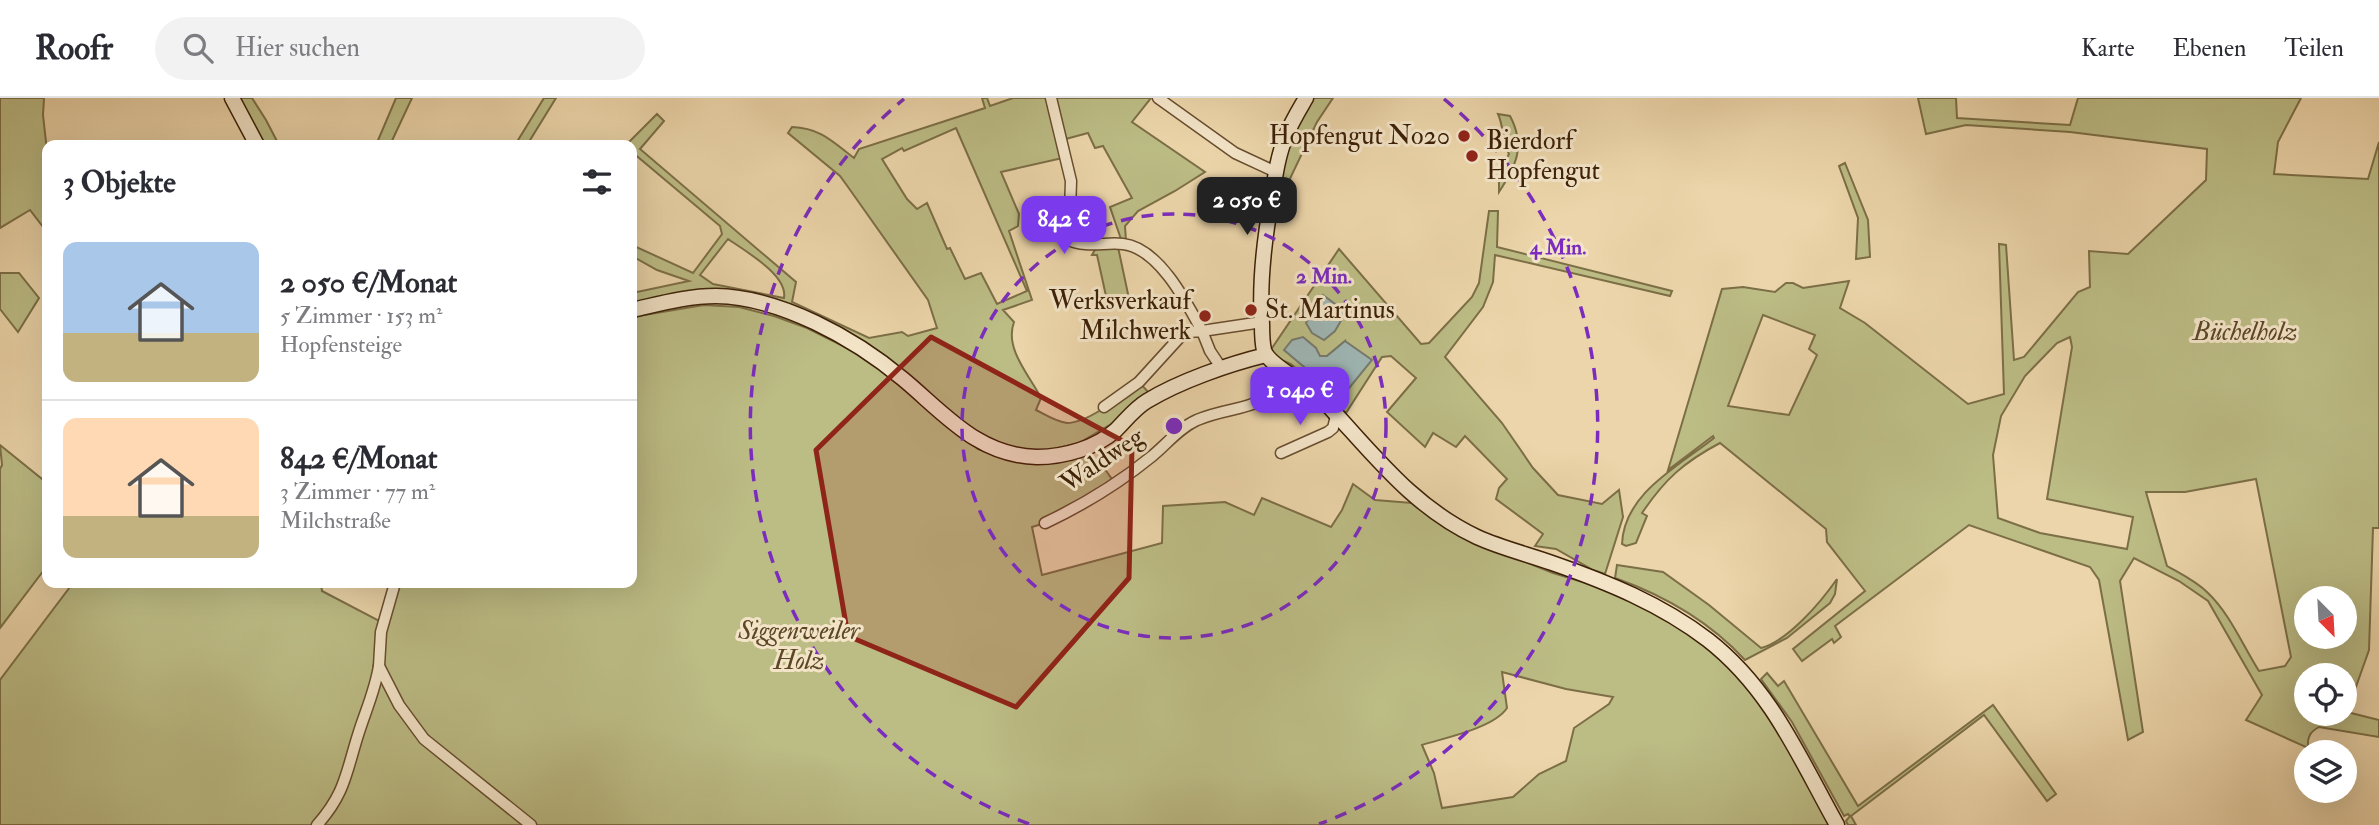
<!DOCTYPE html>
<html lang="de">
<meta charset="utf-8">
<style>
body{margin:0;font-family:"IM FELL Double Pica",serif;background:#f2f2f3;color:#2b2b33;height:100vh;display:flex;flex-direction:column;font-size:26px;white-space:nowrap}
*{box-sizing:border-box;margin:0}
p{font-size:23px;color:#7c7c81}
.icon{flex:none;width:38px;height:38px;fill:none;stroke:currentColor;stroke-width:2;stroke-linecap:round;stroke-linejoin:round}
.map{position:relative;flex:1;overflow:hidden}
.drawer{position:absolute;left:42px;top:42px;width:595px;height:448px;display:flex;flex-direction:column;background:#fff;border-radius:14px;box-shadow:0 7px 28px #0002}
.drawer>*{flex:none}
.needle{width:46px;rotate:156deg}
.buttons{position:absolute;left:2294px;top:488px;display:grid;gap:14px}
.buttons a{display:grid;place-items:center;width:63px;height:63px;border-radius:50%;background:#fff;box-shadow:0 7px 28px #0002;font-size:35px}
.price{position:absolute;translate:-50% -60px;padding:0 16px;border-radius:14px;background:#7c3aed;color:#fff;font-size:23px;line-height:46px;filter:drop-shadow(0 2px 4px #0008)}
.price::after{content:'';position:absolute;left:50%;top:42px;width:21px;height:16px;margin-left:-10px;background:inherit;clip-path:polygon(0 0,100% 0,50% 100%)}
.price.active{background:#222;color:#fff}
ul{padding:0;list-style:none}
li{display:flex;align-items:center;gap:21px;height:175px;padding:0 21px}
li+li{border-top:2px solid #e1e1e2}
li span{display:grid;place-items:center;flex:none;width:196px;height:140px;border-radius:14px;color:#555}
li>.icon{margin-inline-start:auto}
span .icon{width:84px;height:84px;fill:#fffc;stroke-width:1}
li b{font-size:30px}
h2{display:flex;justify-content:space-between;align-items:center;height:84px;padding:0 21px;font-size:30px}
header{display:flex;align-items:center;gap:42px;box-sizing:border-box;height:98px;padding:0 35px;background:#fff;border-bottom:2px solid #e1e1e2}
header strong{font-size:33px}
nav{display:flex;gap:38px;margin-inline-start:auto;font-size:24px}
.search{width:490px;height:63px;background:#f2f2f3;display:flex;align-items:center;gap:18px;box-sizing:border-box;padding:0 24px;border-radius:38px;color:#7c7c81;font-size:26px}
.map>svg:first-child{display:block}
</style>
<header>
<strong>Roofr</strong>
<div class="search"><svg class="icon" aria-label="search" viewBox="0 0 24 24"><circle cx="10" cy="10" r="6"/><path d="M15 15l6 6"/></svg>Hier suchen</div>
<nav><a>Karte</a><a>Ebenen</a><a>Teilen</a></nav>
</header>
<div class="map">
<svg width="2379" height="727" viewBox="0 0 2379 727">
<rect width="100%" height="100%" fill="#ecd5aa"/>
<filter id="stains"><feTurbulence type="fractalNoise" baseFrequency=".00286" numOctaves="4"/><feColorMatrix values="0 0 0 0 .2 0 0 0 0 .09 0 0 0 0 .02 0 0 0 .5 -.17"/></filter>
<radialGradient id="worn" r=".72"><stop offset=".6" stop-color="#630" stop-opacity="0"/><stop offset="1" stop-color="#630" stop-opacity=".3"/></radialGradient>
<!-- green -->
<g fill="#bcbc85" stroke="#7c6e46" stroke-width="2" fill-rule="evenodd">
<path d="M0,0H44L43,17L47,53V134L30,112L0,130Z"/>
<path d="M236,0H252L266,22L279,47H262Z"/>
<path d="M396,0H412L390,47H376Z"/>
<path d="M544,0H556L527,47H515Z"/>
<path d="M982,0H987L990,8L1013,0H1151L1132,24L1205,74L1175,93L1138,113L1125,128L1126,143L1122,144L1110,109L1132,100L1103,48L1095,50L1088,35L1062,42L1067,59L1001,74L1019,116L1018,128L1009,133L1032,202L1003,212L1014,224C1004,251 1030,278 1041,300L1036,312C1046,317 1056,324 1067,325C1089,325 1122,297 1139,284L1150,296L1140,302L1113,325L1079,345L1046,353L1018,352L975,336L918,288L758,199L632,207V195L689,183L657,172L632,158V147L693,175L722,136L720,128L632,54V47H626L657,16L664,23L640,51L796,184L792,204L869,240L902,234L908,238L937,230L928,202L848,89L840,78L788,35L792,29C820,30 832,43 854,60L859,51L985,10ZM956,30L1027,193L997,206L981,175L965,181L950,150L947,151L927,105L917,111L907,101L882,61L902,50L904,53ZM728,141C745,153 788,177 784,200L713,186L700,177Z"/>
<path d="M1313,0H1333L1317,24L1287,87L1279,94L1288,46Z"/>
<path d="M1918,0H1956L1957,20L2070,27L2078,0H2301L2278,44L2274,76L2368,81L2379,44V430H2373L2369,552L2347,614L2379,622V639L2319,629C2310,634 2307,639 2308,650L2246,622L2262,597L2208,503L2179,483L2134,460L2120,483L2143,634L2128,642L2099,482L2090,469L1969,427L1835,528L1841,539L1834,545L1832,541L1802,563L1793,551L1865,493L1827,444L1826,431L1720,345C1684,364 1665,381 1642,415L1647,418L1636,445L1626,448L1622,446C1624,395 1679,368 1714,340L1713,338L1668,372L1722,191L1743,189L1775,194L1786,185H1793L1803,190L1849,183L1840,210L1865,225L1968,306L2004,296L1999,146L2006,147L2014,262L2024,259L2078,194L2090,189L2089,153L2128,156L2206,82L2207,51L2070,34L1966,27L1926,36ZM1763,217L1815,237L1809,251L1817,257L1789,317L1728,308ZM2070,239L2072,249L2047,401L2133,419L2127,451L2040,435L1998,420L1993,357L2001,318L2025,278L2057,245ZM2256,381L2291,559L2285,568L2259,573C2243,548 2230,516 2208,495C2196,483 2181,476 2167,468L2146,394H2185ZM2345,500V539H2306V500ZM2306,578H2345V616H2306Z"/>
<path d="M1498,16L1510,18C1526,48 1516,68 1499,94V75L1509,56C1502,43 1504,29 1498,16Z"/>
<path d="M1845,65L1868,122L1870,159L1856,161L1858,120L1839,68Z"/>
<path d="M1489,113H1498L1497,149L1672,193L1670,198L1495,157L1493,184L1483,209L1445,259L1502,325L1533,370L1558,397L1602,406L1619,392L1623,419L1605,476L1593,472L1556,451L1535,448L1543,436L1496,401L1499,390L1507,381L1465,338L1456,349L1433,335L1425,349L1387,314L1416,280L1391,258L1382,259L1346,315L1291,266L1268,256L1339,151L1421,246L1429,245L1472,199L1479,185ZM1345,243L1341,300L1320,258H1327Z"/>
<path d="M1118,149L1128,196L1121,205L1108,207L1097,157H1092L1096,150Z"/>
<path d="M0,175H19L39,200L18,234L0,211Z"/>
<path d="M704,207L739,209L774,218L807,230L873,263L978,351L1004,360L1041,365L1059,364L1086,357L1096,371L1102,367L1114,384L1045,425L1032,429L1042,477L1162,445L1163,408L1225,404L1254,417L1262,400L1331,429L1342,412L1353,386L1375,402L1412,405L1414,402L1503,455L1553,475L1616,494L1705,544L1769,608L1832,727H0V582L73,485H321L322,493L381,524L399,485H632V219ZM1502,574L1566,591L1613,599L1609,606L1574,630L1566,663L1539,676L1513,699L1442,710L1434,675L1422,647C1444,640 1494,630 1507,610Z"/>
<path d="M0,347L47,385V468L0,530V371L2,367Z"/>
<path d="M1617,467L1663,474L1709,507L1761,550C1788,543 1821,504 1837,481L1835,496L1830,505L1787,540L1745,562C1710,524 1663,497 1615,480Z"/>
<path d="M1767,575L1778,588L1784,583L1858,708L1993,607L2056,696L2047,703L1984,617L1851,718L1856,727H1848L1846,723L1850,718L1848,716L1844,718L1792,624L1761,581Z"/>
</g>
<!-- water -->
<g fill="#9eb6b4" stroke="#777a6e" stroke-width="2">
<path d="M1323,197L1346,214L1335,233L1324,242L1312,235L1306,225Z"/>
<path d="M1303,239L1316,250L1320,258H1327L1345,243L1372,262L1341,300L1284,252L1292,242Z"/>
</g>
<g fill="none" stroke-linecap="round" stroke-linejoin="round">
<!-- street casing -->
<g stroke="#684d2f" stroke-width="13">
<g id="street">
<path d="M1051,0L1071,83L1069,142C1085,150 1106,144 1123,146C1159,150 1187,205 1202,233L1262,224"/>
<path d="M1158,0L1235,55L1276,74"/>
<path d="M1104,309L1139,284L1180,239L1189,234L1202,233L1210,253L1222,271"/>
<path d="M1281,355L1328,334L1333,330L1336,318"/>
<path d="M1045,425C1081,408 1119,385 1151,359C1166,347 1179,330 1197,322C1239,305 1259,317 1290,275"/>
<path d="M395,485L381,534L379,568L399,607L424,641L531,727"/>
<path d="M317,727C345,696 346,675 358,637C365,614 375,593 379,568"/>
</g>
</g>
<!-- secondary casing -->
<g stroke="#3c2006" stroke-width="17">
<g id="secondary">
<path d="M232,0L257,47"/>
<path d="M1306,0C1299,12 1291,25 1286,38C1278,57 1275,79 1272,99C1264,142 1259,183 1262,226C1262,234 1262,244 1264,252C1268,267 1303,283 1316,295C1368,348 1407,406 1477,439C1501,450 1527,456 1552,465C1607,484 1661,506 1708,542C1771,591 1799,659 1837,727"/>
<path d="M632,212C659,206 687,198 716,198C780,199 854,240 903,281C944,315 978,358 1037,359C1064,359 1096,350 1116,332C1126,322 1135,310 1147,303C1180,283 1229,266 1266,257"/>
</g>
</g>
<!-- street -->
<use href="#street" stroke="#f3e4c8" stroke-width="10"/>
<!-- secondary -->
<use href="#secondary" stroke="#f3e4c8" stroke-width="14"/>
</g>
<!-- marked area -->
<path fill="#8f2418" fill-opacity="0.2" stroke="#8f2418" stroke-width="5" stroke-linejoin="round" d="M931,239L1132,348L1129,480L1016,609L848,538L816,352Z"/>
<!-- distance rings -->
<g fill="none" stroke="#7b2cbf" stroke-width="3.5" stroke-dasharray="12 9">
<circle cx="1174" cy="328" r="212"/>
<path d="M1029 726A424 424 0 0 1 904 1M1444 1A424 424 0 0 1 1319 726"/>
</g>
<!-- markers -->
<g fill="#8f2418" stroke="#f3e4c8" stroke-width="2.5">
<circle cx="1464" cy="38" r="7"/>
<circle cx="1472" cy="58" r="7"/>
<circle cx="1251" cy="212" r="7"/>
<circle cx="1205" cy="218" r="7"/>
</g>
<g text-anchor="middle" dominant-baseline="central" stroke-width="6" stroke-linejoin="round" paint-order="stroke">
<!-- poi labels -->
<g font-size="26" fill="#3c2006" stroke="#f3e4c8" text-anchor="end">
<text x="1450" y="38">Hopfengut No20</text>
<text x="1486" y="43" text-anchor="start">Bierdorf<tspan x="1486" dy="30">Hopfengut</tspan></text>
<text x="1191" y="203">Werksverkauf<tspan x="1191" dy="30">Milchwerk</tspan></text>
<text x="1265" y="212" text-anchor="start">St. Martinus</text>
</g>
<!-- park labels -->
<g font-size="26" font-style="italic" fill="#5c4726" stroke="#f3e4c8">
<text x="2245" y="234">Büchelholz</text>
<text x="799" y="533">Siggenweiler<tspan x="799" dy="30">Holz</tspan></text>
</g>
<!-- street labels -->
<g font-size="26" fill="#3c2006" stroke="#f3e4c8">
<text transform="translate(1102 362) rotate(-34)">Waldweg</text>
</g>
</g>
<circle cx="1174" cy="328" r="10" fill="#7b2cbf" stroke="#f3e4c8" stroke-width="3.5"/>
<g font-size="21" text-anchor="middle" font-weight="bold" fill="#7b2cbf" stroke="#f3e4c8" stroke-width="6" stroke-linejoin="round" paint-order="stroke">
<text x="1558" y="156">4 Min.</text>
<text x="1324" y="185">2 Min.</text>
</g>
<rect width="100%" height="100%" filter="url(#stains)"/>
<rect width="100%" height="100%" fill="url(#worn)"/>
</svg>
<div class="buttons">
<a><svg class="needle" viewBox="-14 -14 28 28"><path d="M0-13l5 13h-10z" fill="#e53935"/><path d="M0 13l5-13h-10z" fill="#7c7c81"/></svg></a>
<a><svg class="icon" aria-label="locate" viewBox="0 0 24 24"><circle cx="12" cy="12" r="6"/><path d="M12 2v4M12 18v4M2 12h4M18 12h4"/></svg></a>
<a><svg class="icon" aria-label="layers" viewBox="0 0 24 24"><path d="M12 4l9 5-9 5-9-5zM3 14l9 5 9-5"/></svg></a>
</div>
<b class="price active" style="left:1247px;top:139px">2 050 €</b>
<b class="price" style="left:1064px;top:158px">842 €</b>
<b class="price" style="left:1300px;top:329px">1 040 €</b>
<section class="drawer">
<h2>3 Objekte<svg class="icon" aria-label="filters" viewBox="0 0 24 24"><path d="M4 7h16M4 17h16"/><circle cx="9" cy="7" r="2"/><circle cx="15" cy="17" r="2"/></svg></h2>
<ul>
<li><span style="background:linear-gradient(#a9c7e8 65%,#c2b280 0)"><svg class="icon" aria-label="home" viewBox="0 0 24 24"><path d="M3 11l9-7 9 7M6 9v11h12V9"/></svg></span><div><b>2 050 €/Monat</b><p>5 Zimmer · 153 m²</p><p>Hopfensteige</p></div></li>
<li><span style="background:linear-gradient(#ffd9b3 70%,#c2b280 0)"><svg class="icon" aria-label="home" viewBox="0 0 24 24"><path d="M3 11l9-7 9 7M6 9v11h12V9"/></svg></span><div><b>842 €/Monat</b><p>3 Zimmer · 77 m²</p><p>Milchstraße</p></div></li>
</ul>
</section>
</div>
